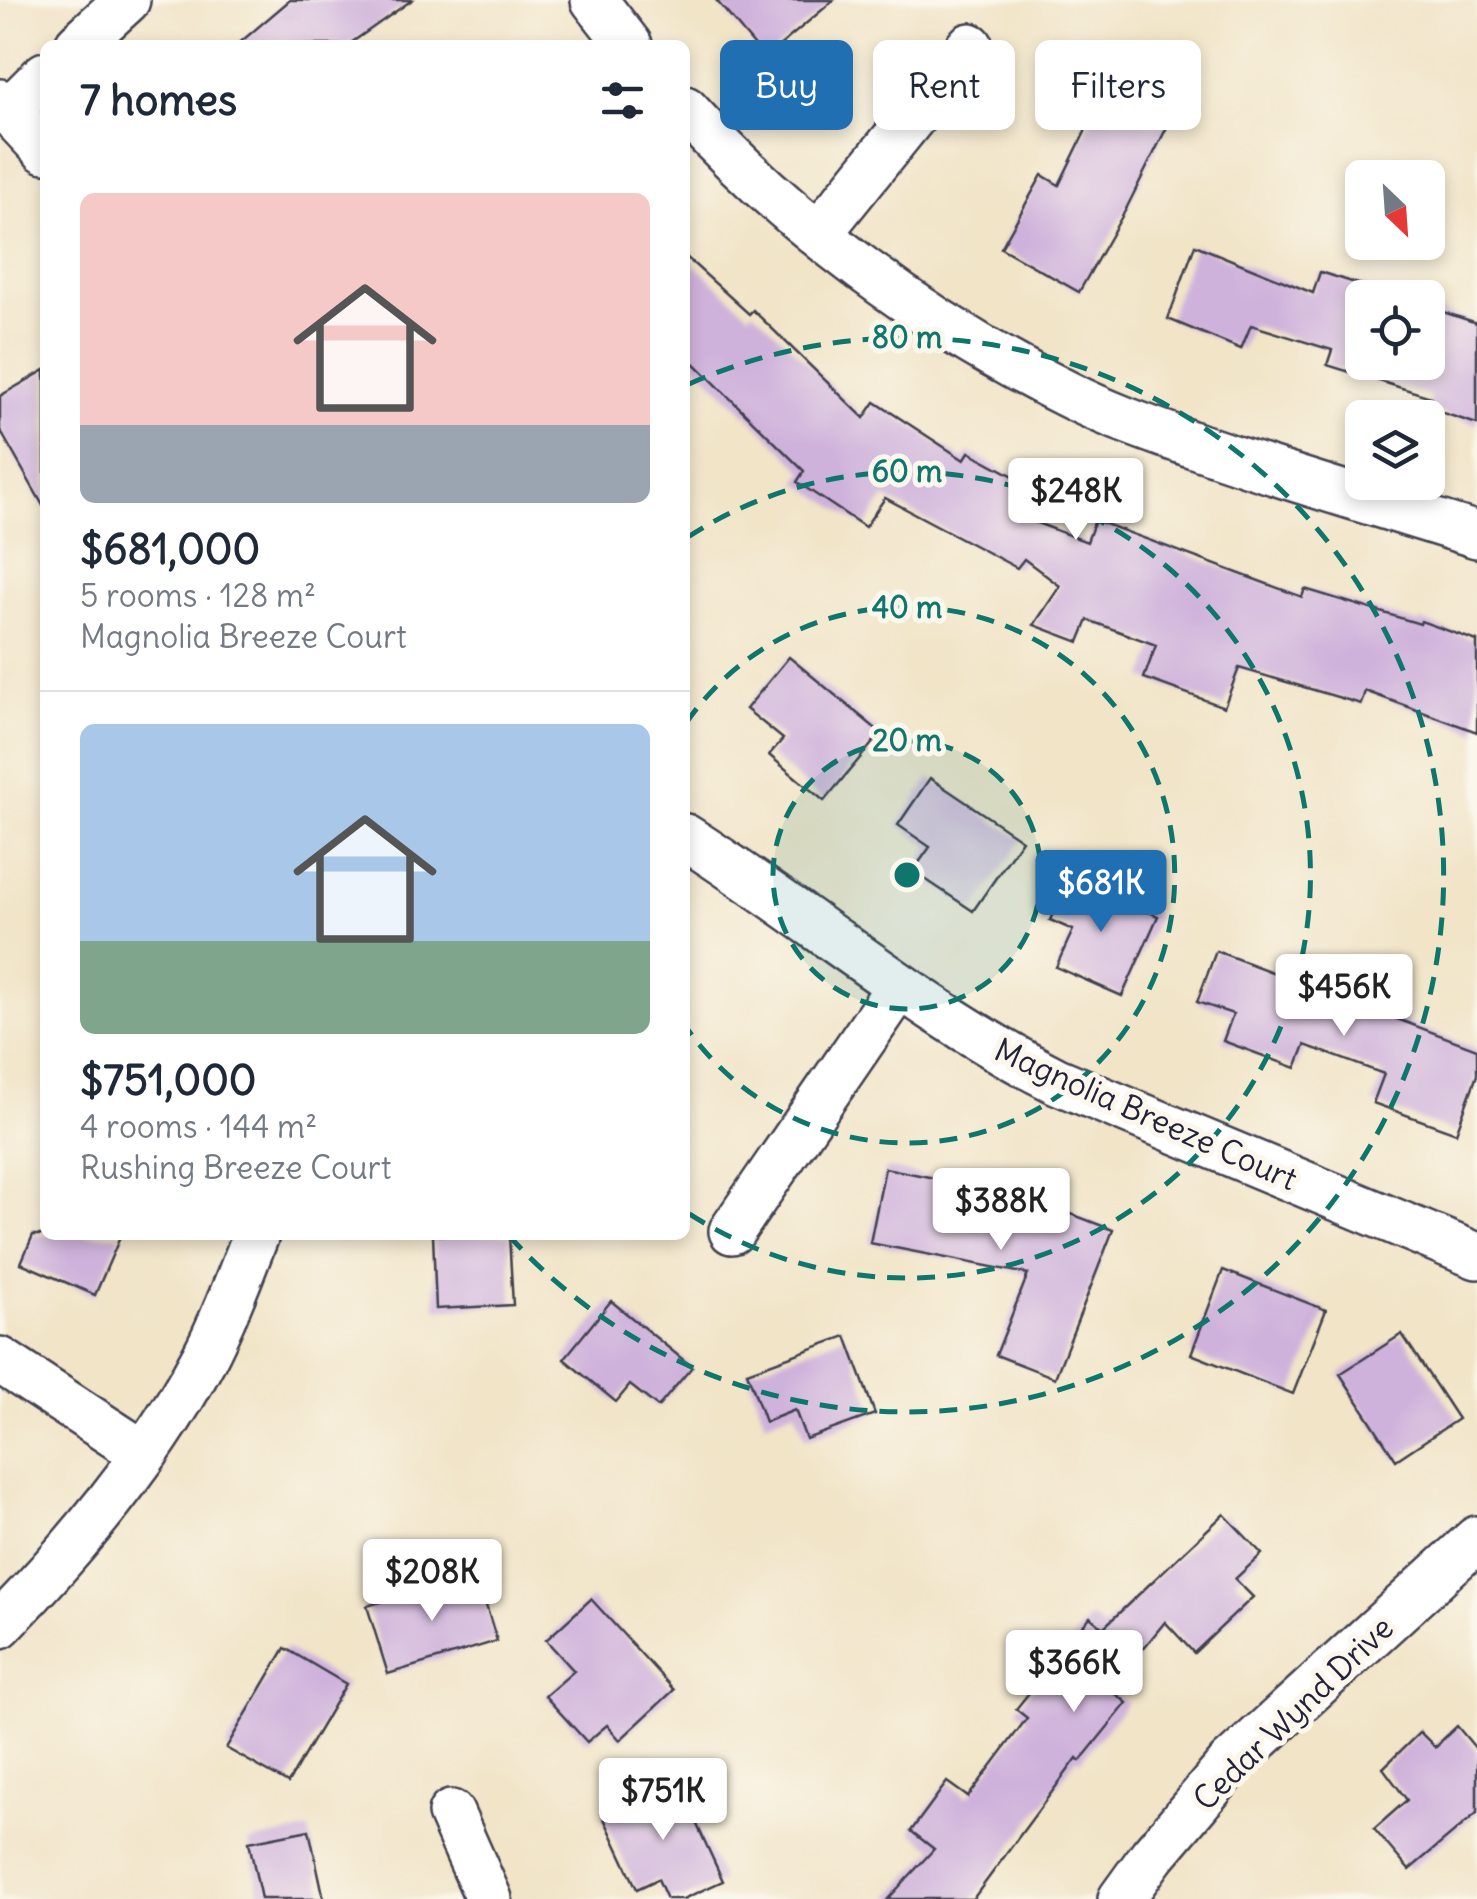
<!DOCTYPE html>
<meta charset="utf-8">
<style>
body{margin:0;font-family:Delius,sans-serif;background:#f2f2f3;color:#1f2937;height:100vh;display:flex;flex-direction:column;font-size:38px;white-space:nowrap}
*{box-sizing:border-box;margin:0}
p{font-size:32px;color:#747a83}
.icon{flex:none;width:55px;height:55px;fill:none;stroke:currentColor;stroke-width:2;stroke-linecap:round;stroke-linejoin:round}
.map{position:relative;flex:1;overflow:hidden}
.side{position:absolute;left:40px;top:40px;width:650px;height:1200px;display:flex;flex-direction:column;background:#fff;border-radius:15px;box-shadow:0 5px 15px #0003}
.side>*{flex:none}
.top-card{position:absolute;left:720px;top:40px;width:605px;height:90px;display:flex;gap:20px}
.needle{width:65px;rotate:155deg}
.tools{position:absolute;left:1345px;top:160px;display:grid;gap:20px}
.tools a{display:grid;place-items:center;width:100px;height:100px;border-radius:15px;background:#fff;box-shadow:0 5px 15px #0003;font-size:50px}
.price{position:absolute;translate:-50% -85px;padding:0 22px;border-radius:10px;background:#fff;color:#222;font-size:32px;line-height:65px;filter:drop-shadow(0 2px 5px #0008)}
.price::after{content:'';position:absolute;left:50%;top:60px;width:30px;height:22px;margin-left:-15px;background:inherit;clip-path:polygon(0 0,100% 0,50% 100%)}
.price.active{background:#1f6fb2;color:#fff}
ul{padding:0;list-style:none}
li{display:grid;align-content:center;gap:20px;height:530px;padding:0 40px}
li+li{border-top:2px solid #e0e1e3}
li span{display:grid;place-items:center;height:310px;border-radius:15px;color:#555}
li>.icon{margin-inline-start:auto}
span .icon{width:180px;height:180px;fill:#fffc;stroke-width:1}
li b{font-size:42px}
h2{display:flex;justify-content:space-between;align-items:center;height:120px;padding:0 40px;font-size:42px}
.chip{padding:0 35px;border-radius:15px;background:#fff;box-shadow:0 5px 15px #0003;font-size:35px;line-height:90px}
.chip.active{background:#1f6fb2;color:#fff}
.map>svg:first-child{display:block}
</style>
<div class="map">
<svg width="1477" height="1899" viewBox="0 0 1477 1899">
<rect width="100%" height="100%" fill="#fbf7ec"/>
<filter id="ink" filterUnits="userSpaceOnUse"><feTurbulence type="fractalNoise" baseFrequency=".01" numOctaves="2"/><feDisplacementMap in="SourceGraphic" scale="20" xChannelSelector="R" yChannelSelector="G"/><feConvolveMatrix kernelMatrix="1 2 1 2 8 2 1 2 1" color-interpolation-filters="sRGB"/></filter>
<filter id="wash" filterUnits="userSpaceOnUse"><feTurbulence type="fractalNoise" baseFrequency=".0048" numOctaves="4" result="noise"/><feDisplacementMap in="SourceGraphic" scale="40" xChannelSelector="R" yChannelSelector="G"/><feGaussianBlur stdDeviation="2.25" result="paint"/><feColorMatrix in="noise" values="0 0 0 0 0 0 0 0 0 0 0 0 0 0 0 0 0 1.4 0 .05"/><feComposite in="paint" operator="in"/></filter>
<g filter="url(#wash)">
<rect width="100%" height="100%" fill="#f1e4c7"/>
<g id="blocks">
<!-- building -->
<g fill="#cfb2db">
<path d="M290,0H412L348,45H237Z"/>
<path d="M716,0H834L765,58Z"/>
<path d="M1120,60L1185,91L1125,211L1079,292L1001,248L1042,175L1059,185Z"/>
<path d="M1195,245L1313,293L1320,272L1397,296L1362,298V362H1428V307L1477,323V424L1427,408L1431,397L1327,365L1332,350L1251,325L1241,349L1168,319Z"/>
<path d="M685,256L749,314L753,310L864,418L875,402L964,460L969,452L1032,486L1016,515L1087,542L1095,520L1302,597L1305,589L1420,624L1421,621L1477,641V732L1365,691L1361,704L1239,668L1224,707L1144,678L1156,645L1088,620L1079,642L1034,625L1060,586L1024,559L1017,568L885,498L865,527L797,482L804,471L685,354Z"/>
<path d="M45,370V509L0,430V396Z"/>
<path d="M789,657L881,733L824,801L769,755L783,739L746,709Z"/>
<path d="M930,778L1022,840L973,911L913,871L930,847L898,825Z"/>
<path d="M1070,876L1158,916L1122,996L1056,967L1073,930L1050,920Z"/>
<path d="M1216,951L1477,1049V1075L1456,1133L1373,1103L1384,1074L1305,1045L1296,1068L1223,1041L1233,1014L1197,1002Z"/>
<path d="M885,1168L1027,1197L1113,1230L1055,1378L996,1355L1028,1274L870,1243Z"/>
<path d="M33,1235H121L95,1295L21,1263Z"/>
<path d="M433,1235H509L513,1305L436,1309Z"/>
<path d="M1223,1270L1326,1310L1293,1394L1191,1354Z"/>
<path d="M611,1301L692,1367L658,1407L630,1385L616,1402L564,1359Z"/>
<path d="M1402,1334L1458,1419L1396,1460L1340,1374Z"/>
<path d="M846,1336L875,1414L806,1439L795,1410L765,1422L747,1372Z"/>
<path d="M1224,1514L1262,1554L1235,1579L1253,1597L1194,1653L1165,1622L1110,1689L1127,1703L1080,1761L1077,1758L973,1899H888L934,1849L911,1831L947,1782L968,1797L1027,1718L1016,1709L1090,1617L1103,1628Z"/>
<path d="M476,1573L497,1641L388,1674L367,1606Z"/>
<path d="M591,1599L674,1690L620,1740L607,1725L587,1742L545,1696L574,1671L546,1640Z"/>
<path d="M285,1648L346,1684L288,1783L226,1748Z"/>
<path d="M1457,1726L1477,1750V1813L1409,1870L1374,1829L1407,1800L1383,1768L1420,1732L1435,1747Z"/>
<path d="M676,1779L723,1881L683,1899H667L658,1879L637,1889L602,1814Z"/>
<path d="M309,1830L324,1899H261L249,1842Z"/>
</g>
</g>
</g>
<g filter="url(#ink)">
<use href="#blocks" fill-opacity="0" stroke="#413f50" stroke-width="2.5"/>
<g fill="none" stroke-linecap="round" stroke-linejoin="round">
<!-- street casing -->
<g stroke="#413f50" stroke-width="50">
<g id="street">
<path d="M594,0L629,45"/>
<path d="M78,45L127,0"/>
<path d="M0,102L45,150"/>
<path d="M685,109C790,225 927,325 1067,394C1108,415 1152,430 1194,445C1287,478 1383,505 1477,535"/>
<path d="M10,110L45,75"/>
<path d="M819,233L970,46"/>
<path d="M685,837C811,917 924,1014 1057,1081L1477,1256"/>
<path d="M732,1231L899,987"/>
<path d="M0,1360L144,1454"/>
<path d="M0,1625C78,1545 153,1455 205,1356C225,1318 240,1275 256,1235"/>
<path d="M451,1813L489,1899"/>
<path d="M1121,1899L1152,1856L1230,1764L1477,1539"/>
</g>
</g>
<!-- street -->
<use href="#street" stroke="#fff" stroke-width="45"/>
</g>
</g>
<!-- distance rings -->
<circle cx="907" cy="875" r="134" fill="#0f766e" fill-opacity=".12"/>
<g fill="none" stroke="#0f766e" stroke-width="5" stroke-dasharray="18 12">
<circle cx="907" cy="875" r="134"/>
<path d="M686 723A268 268 0 1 1 686 1027"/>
<path d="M688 537A403 403 0 1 1 688 1213"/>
<path d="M689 384A537 537 0 1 1 511 1238"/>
</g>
<g text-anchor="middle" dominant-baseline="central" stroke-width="10" stroke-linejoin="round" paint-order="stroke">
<!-- street labels -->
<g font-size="32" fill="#22223b" stroke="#fbf7ec">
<text transform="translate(1146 1114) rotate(24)">Magnolia Breeze Court</text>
<text transform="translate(1293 1713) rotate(-44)">Cedar Wynd Drive</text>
</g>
</g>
<circle cx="907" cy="875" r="15" fill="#0f766e" stroke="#fbf7ec" stroke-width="5"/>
<g font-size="30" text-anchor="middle" font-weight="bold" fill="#0f766e" stroke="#fbf7ec" stroke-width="10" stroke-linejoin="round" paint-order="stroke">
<text x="907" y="348">80 m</text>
<text x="907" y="482">60 m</text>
<text x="907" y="618">40 m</text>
<text x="907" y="751">20 m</text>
</g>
</svg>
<div class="tools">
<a><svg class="needle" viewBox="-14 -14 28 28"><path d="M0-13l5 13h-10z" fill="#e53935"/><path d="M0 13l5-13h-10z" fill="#747a83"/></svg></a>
<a><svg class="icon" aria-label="locate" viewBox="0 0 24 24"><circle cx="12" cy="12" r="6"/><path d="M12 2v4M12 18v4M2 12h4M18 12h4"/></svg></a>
<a><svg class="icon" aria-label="layers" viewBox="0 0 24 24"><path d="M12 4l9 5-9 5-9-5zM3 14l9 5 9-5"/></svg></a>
</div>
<b class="price" style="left:1076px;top:543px">$248K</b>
<b class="price active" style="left:1101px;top:935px">$681K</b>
<b class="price" style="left:1344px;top:1039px">$456K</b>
<b class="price" style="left:1001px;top:1253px">$388K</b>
<b class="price" style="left:432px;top:1624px">$208K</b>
<b class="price" style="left:1074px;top:1715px">$366K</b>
<b class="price" style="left:663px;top:1843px">$751K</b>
<div class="top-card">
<a class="chip active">Buy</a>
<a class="chip">Rent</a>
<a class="chip">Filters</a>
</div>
<section class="side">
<h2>7 homes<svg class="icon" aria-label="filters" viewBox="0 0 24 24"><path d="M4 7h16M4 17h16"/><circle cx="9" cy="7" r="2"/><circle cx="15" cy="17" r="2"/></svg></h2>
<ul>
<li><span style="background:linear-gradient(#f6c9c9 75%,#9aa5b1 0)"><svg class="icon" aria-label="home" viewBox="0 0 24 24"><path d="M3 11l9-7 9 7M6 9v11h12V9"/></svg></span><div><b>$681,000</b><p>5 rooms · 128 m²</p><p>Magnolia Breeze Court</p></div></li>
<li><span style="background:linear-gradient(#a9c7e8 70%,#7fa58c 0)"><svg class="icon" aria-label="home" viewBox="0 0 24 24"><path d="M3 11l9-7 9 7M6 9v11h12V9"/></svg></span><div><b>$751,000</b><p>4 rooms · 144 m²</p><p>Rushing Breeze Court</p></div></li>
</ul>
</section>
</div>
